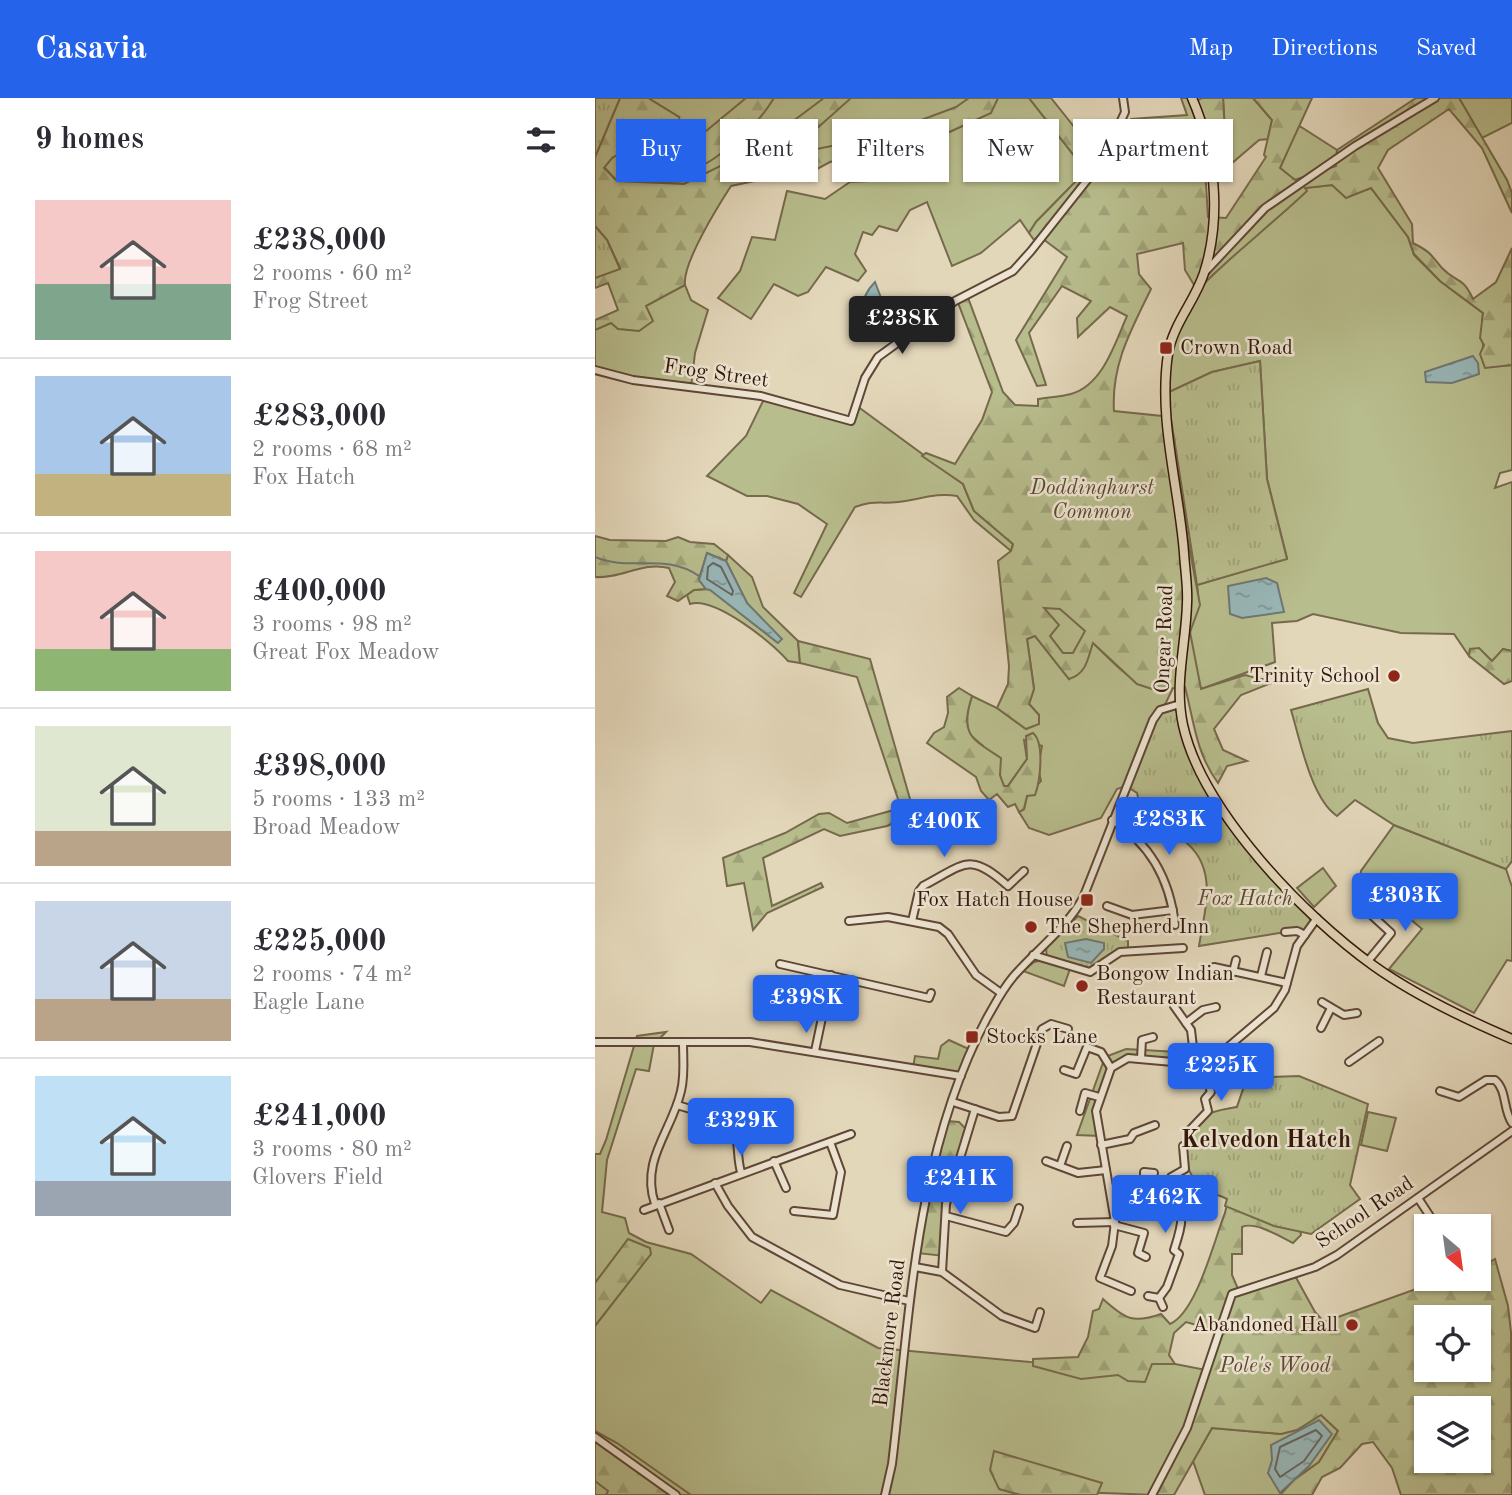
<!DOCTYPE html>
<meta charset="utf-8">
<style>
body{margin:0;font-family:"Old Standard TT",serif;background:#f7f7f7;color:#2b2b33;height:100vh;display:flex;flex-direction:column;font-size:26px;white-space:nowrap}
*{box-sizing:border-box;margin:0}
p{font-size:23px;color:#7c7c81}
.icon{flex:none;width:38px;height:38px;fill:none;stroke:currentColor;stroke-width:2;stroke-linecap:round;stroke-linejoin:round}
.map{position:relative;flex:1;overflow:hidden}
.details{display:flex;flex-direction:column;background:#fff;width:595px}
.details>*{flex:none}
.banner{position:absolute;left:21px;top:21px;width:665px;height:63px;display:flex;gap:14px}
.needle{width:46px;rotate:151deg}
.controls{position:absolute;left:819px;top:1116px;display:grid;gap:14px}
.controls a{display:grid;place-items:center;width:77px;height:77px;border-radius:0px;background:#fff;box-shadow:0 2px 5px #0004;font-size:35px}
.price{position:absolute;translate:-50% -60px;padding:0 16px;border-radius:7px;background:#2563eb;color:#fff;font-size:23px;line-height:46px;filter:drop-shadow(0 2px 4px #0008)}
.price::after{content:'';position:absolute;left:50%;top:42px;width:21px;height:16px;margin-left:-10px;background:inherit;clip-path:polygon(0 0,100% 0,50% 100%)}
.price.current{background:#222;color:#fff}
ul{padding:0;list-style:none}
li{display:flex;align-items:center;gap:21px;height:175px;padding:0 35px}
li+li{border-top:2px solid #e1e1e2}
li span{display:grid;place-items:center;flex:none;width:196px;height:140px;border-radius:0px;color:#555}
li>.icon{margin-inline-start:auto}
span .icon{width:84px;height:84px;fill:#fffc;stroke-width:1}
li b{font-size:30px}
h2{display:flex;justify-content:space-between;align-items:center;height:84px;padding:0 35px;font-size:30px}
.chip{padding:0 24px;border-radius:0px;background:#fff;box-shadow:0 2px 5px #0004;font-size:24px;line-height:63px}
.chip.current{background:#2563eb;color:#fff}
header{display:flex;align-items:center;gap:42px;box-sizing:border-box;height:98px;padding:0 35px;background:#2563eb;color:#fff}
header strong{font-size:33px}
nav{display:flex;gap:38px;margin-inline-start:auto;font-size:24px}
main{display:flex;flex:1;min-height:0}
.map>svg:first-child{display:block}
</style>
<header>
<strong>Casavia</strong>
<nav><a>Map</a><a>Directions</a><a>Saved</a></nav>
</header>
<main>
<section class="details">
<h2>9 homes<svg class="icon" aria-label="filters" viewBox="0 0 24 24"><path d="M4 7h16M4 17h16"/><circle cx="9" cy="7" r="2"/><circle cx="15" cy="17" r="2"/></svg></h2>
<ul>
<li><span style="background:linear-gradient(#f6c9c9 60%,#7fa58c 0)"><svg class="icon" aria-label="home" viewBox="0 0 24 24"><path d="M3 11l9-7 9 7M6 9v11h12V9"/></svg></span><div><b>£238,000</b><p>2 rooms · 60 m²</p><p>Frog Street</p></div></li>
<li><span style="background:linear-gradient(#a9c7e8 70%,#c2b280 0)"><svg class="icon" aria-label="home" viewBox="0 0 24 24"><path d="M3 11l9-7 9 7M6 9v11h12V9"/></svg></span><div><b>£283,000</b><p>2 rooms · 68 m²</p><p>Fox Hatch</p></div></li>
<li><span style="background:linear-gradient(#f6c9c9 70%,#8fb573 0)"><svg class="icon" aria-label="home" viewBox="0 0 24 24"><path d="M3 11l9-7 9 7M6 9v11h12V9"/></svg></span><div><b>£400,000</b><p>3 rooms · 98 m²</p><p>Great Fox Meadow</p></div></li>
<li><span style="background:linear-gradient(#dfe7d0 75%,#b9a48a 0)"><svg class="icon" aria-label="home" viewBox="0 0 24 24"><path d="M3 11l9-7 9 7M6 9v11h12V9"/></svg></span><div><b>£398,000</b><p>5 rooms · 133 m²</p><p>Broad Meadow</p></div></li>
<li><span style="background:linear-gradient(#c9d6e8 70%,#b9a48a 0)"><svg class="icon" aria-label="home" viewBox="0 0 24 24"><path d="M3 11l9-7 9 7M6 9v11h12V9"/></svg></span><div><b>£225,000</b><p>2 rooms · 74 m²</p><p>Eagle Lane</p></div></li>
<li><span style="background:linear-gradient(#bfe0f5 75%,#9aa5b1 0)"><svg class="icon" aria-label="home" viewBox="0 0 24 24"><path d="M3 11l9-7 9 7M6 9v11h12V9"/></svg></span><div><b>£241,000</b><p>3 rooms · 80 m²</p><p>Glovers Field</p></div></li>
</ul>
</section>
<div class="map">
<svg width="917" height="1397" viewBox="0 0 917 1397">
<defs>
<pattern id="forest-firs" width="22" height="20" patternUnits="userSpaceOnUse" patternTransform="scale(1.75)"><rect width="22" height="20" fill="#b8bd8d"/><path d="M5 1l3.5 6h-7zM16 11l3.5 6h-7z" fill="#9fa278"/></pattern>
<pattern id="park-tufts" width="24" height="20" patternUnits="userSpaceOnUse" patternTransform="scale(1.75)"><rect width="24" height="20" fill="#b8bd8d"/><path d="M3 7l-1-3M5 7V3M7 7l1-3M15 17l-1-3M17 17v-4M19 17l1-3" fill="none" stroke="#9fa278"/></pattern>
<pattern id="water-ripples" width="26" height="14" patternUnits="userSpaceOnUse" patternTransform="scale(1.75)"><rect width="26" height="14" fill="#98b7b8"/><path d="M2 4q2-2 4 0t4 0M15 11q2-2 4 0t4 0" fill="none" stroke="#7d9494"/></pattern>
</defs>
<rect width="100%" height="100%" fill="#e3d7ba"/>
<filter id="stains"><feTurbulence type="fractalNoise" baseFrequency=".00286" numOctaves="4"/><feColorMatrix values="0 0 0 0 .2 0 0 0 0 .09 0 0 0 0 .02 0 0 0 .5 -.17"/></filter>
<radialGradient id="worn" r=".72"><stop offset=".6" stop-color="#630" stop-opacity="0"/><stop offset="1" stop-color="#630" stop-opacity=".3"/></radialGradient>
<!-- green -->
<g fill="#b8bd8d" stroke="#766a4c" stroke-width="2">
<path d="M53,0H378L337,24L118,87L22,83L9,69L17,60L84,19Z"/>
<path d="M403,0H434L491,73L441,124L434,135L425,122L386,155L357,168L332,104L315,112L302,133L284,128L277,137L268,134L260,156L271,173L263,183L231,169L213,194L203,198L179,186L156,221L123,200L145,173L157,139L180,142L192,93L230,101L255,84L297,82L322,77L312,44L329,46L395,15Z"/>
<path d="M628,0H658L677,22L673,41L664,42L629,72L607,76L602,55L631,51Z"/>
<path d="M864,0H917V25L887,40Z"/>
<path d="M703,27L742,52L741,69L700,82L685,70Z"/>
<path d="M737,87L771,92L776,90L813,139L819,157L845,183L888,215C885,238 889,247 890,269L917,267V372L905,375L900,390L917,384V553L908,551L898,563L875,551L874,558L859,536L806,535L718,516L702,523L677,525L680,564L606,591C601,574 594,554 595,536C596,514 607,516 602,487L692,460L672,381L665,263L617,274L572,295L573,255L602,192L710,90Z"/>
<path d="M90,187L96,202L113,212L100,255L96,289L38,282L0,272V232Z"/>
<path d="M170,299L255,323L262,308L368,386L379,413L418,446L416,453L379,422L362,398C341,394 324,402 303,404C284,406 279,402 260,409L206,499L199,495L232,426L203,406L172,398H152L112,378L151,338Z"/>
<path d="M133,457L157,479L168,509L203,543L205,565L193,563C177,544 119,498 95,506L92,497L99,492L115,491L183,545L152,505L131,463Z"/>
<path d="M448,509L465,510L491,533L478,555H468L455,538Z"/>
<path d="M440,538L474,581L497,544C523,568 540,594 578,590L531,688L522,691L506,720L454,737L434,730L424,714L429,711L432,698L446,683L443,670L447,648L429,642L432,661L413,688H409L388,648L375,637L370,621L377,598L402,610L431,631L444,617L434,606L439,591L432,541Z"/>
<path d="M799,727L911,771L917,789V863L912,862L879,915L794,871L827,831L765,779L766,773Z"/>
<path d="M728,770L741,788L719,809L702,790Z"/>
<path d="M452,861L476,868L469,888L428,873L439,864Z"/>
<path d="M71,934L59,946L54,973L41,971L12,1062L7,1114L30,1120L34,1135L51,1144L96,1156L166,1205L176,1192L283,1250L435,1264L580,1266L611,1272L596,1328L561,1397L404,1391L426,1397H0V1056H5L11,1042L42,938Z"/>
<path d="M354,942L376,952L366,978L318,970L320,958L343,961L346,948Z"/>
<path d="M531,951L599,955L600,966L533,960L516,970L501,1013L505,1038L482,1037L510,959Z"/>
<path d="M773,1014L801,1020L792,1053L766,1047Z"/>
<path d="M726,1316L743,1333L724,1364L699,1382L685,1397H610L598,1363L617,1330L686,1336L702,1331Z"/>
</g>
<!-- forest -->
<g fill="url(#forest-firs)" stroke="#766a4c" stroke-width="2" fill-rule="evenodd">
<path d="M25,0H53L84,19L85,32L70,41L58,36L17,60L9,70L22,83L89,86L162,50L229,0H256L192,57L281,39L361,9L374,0H403L396,15L328,46L312,44L235,64L209,78L174,80L136,88C123,108 87,166 90,187L51,208L58,223L44,233L23,231L16,225L0,232V222L23,212L13,185L0,190V180L25,170L12,142L0,128V59Z"/>
<path d="M151,0H179C156,38 113,70 72,84L64,72Z"/>
<path d="M434,0H456L504,60L514,63L536,21L592,17L586,0H597L599,4L607,0H628L631,51L603,56L611,86L613,119L631,120L671,59L669,57L677,22L658,0H717L685,70L700,82L741,68L742,52L821,0H864L912,82L917,95V115L887,50L854,11L793,52L783,70L817,126L818,145C837,155 834,155 847,170C861,185 867,177 878,201L901,184L917,150V267L890,270L885,256L889,247L885,240L888,215L845,183L819,156L813,139L776,90L751,100L737,87L710,90L712,93C676,127 637,157 602,192L590,172L588,145L542,156L544,176L556,191C536,232 516,267 519,313L577,319L593,442L605,507L595,534L606,591L650,577L679,584L646,597L619,631L628,652L652,663L632,668L623,685C601,655 599,624 590,589L560,592L542,586L498,545C493,559 492,576 474,581L440,538L432,541L439,591L434,606L444,617V626L431,631L402,610L413,586L414,568L403,463L416,453L418,446L379,413L368,386L327,358L331,355L360,366L387,322L397,294L362,202L372,197L408,294L420,307L443,308V301C453,299 465,299 476,296C508,287 520,245 532,218L515,209L483,239L482,220L496,203L467,188L434,235L451,287L442,288L421,242L472,159L444,138L439,142L434,135L441,124L491,73ZM449,510L465,511L490,533L478,555H468L455,538L464,527Z"/>
<path d="M0,438L15,442L71,443L83,439L95,444L119,446L133,457L131,463L112,455L104,481L111,491L99,492L83,503L72,498L80,484L74,470C47,463 27,481 0,479Z"/>
<path d="M203,543L275,561L315,701L311,720L292,728L245,738L229,731L168,760L177,808L226,785L228,789L172,815L158,832L149,785L132,788L128,760L190,735L224,716L234,715L252,725L306,710L262,579L205,565Z"/>
<path d="M884,550L897,563L908,551L917,553V583L909,586L874,558L875,551Z"/>
<path d="M364,590L377,598C365,636 375,640 406,660L405,677L409,688H413L432,661L431,638L438,635C450,645 445,684 440,697L432,698L429,711L424,714L420,706L413,709L402,696L394,702L386,693L381,679L332,645L339,635L349,629L353,615L352,599Z"/>
<path d="M670,971L671,976L678,980L706,1137L698,1145C684,1138 660,1123 647,1129V1156H637V1177L643,1191L699,1176L720,1214L729,1224L849,1181H884V1170L900,1161L913,1208L916,1234L917,1397H806L797,1370L778,1344L767,1346L745,1370L727,1379L717,1397H685L699,1382L724,1364L743,1333L726,1317L702,1332L686,1336L617,1330L579,1397H561L596,1328L623,1233L591,1224L579,1235L574,1257L580,1266H557L550,1284L533,1283L523,1277L486,1281L438,1268V1261L483,1259L493,1239L498,1213L504,1211L508,1201C530,1221 538,1226 566,1216L575,1226C602,1214 619,1142 630,1115L633,1101L628,1012L642,1009L652,980L659,982L665,972ZM831,1220H884V1272H831ZM831,1311H884V1363H831Z"/>
<path d="M352,1023L364,1024L373,1033L351,1106L349,1158L322,1155Z"/>
<path d="M33,1141L55,1150L56,1156L0,1228V1185Z"/>
<path d="M0,1333L22,1345L96,1397H11L13,1393L0,1383Z"/>
<path d="M399,1353L507,1385L502,1397H426L404,1391L395,1372Z"/>
</g>
<!-- park -->
<g fill="url(#park-tufts)" stroke="#766a4c" stroke-width="2">
<path d="M0,0H25L0,59Z"/>
<path d="M0,128L12,142L25,171L0,180Z"/>
<path d="M665,263L672,381L692,461L602,487L572,295L617,274Z"/>
<path d="M773,591L783,625L793,640L818,645L917,633V763L911,771L799,727L760,702L742,718C716,701 705,641 696,612Z"/>
<path d="M585,606L593,646L633,721L722,820L710,837L697,833L604,848C610,810 624,769 588,742C583,739 578,740 574,735C563,724 561,717 546,712L542,695L531,688L565,612Z"/>
<path d="M483,818L533,843V853L495,874L452,861L451,849Z"/>
<path d="M670,971L676,979L704,978L773,1006L755,1087L765,1101L716,1136L679,1128L630,1108L632,1101C624,1097 614,1095 607,1089C584,1070 586,1035 610,1018C618,1012 632,1011 642,1009L652,980L659,982L665,972Z"/>
</g>
<!-- water -->
<g fill="url(#water-ripples)" stroke="#707772" stroke-width="2">
<path d="M305,49C314,58 313,64 310,76L302,80L295,78L290,56L294,50Z"/>
<path d="M280,184L299,234L287,235L277,243C264,220 263,201 280,184Z"/>
<path d="M878,258L883,265L884,276L857,285L831,284L830,274Z"/>
<path d="M112,455L131,463L152,505L187,541L183,545L115,492L111,491L104,482Z"/>
<path d="M671,480L682,485L689,514L647,520L635,516L633,488Z"/>
<path d="M491,841L509,845V851L496,865L473,859L470,845Z"/>
<path d="M724,1322L737,1336L714,1368L685,1395L673,1375L677,1362L676,1347Z"/>
</g>
<g fill="none" stroke-linecap="round" stroke-linejoin="round">
<!-- shore -->
<g stroke="#666661" stroke-width="2">
<path d="M118,465L126,469L138,493L137,497L112,481L113,469Z"/>
<path d="M721,1332L727,1338L709,1363L685,1379L680,1371L685,1349Z"/>
</g>
<!-- stream -->
<path stroke="#707772" stroke-width="2" d="M0,459C34,474 70,454 104,478"/>
<!-- minor casing -->
<g stroke="#5f4636" stroke-width="10">
<g id="minor">
<path d="M611,173L670,110L760,48L840,0"/>
<path d="M0,272L38,282L166,298L256,323L270,280L283,259L360,203L418,173L436,153L508,62L530,14L528,0"/>
<path d="M517,722C556,746 575,782 580,827"/>
<path d="M512,808L537,817L578,812"/>
<path d="M771,812L796,835L773,863"/>
<path d="M254,823L293,819L344,829L353,836L381,877L406,895"/>
<path d="M317,823L324,793L328,788C370,766 374,753 413,788L429,773"/>
<path d="M690,834L702,833L710,837"/>
<path d="M438,857L495,874L525,854L588,850"/>
<path d="M185,866L334,900L336,895"/>
<path d="M608,874L619,869L692,885"/>
<path d="M638,874L641,862"/>
<path d="M666,878L672,854"/>
<path d="M727,904L749,917L762,915"/>
<path d="M579,908L596,932L600,966"/>
<path d="M591,925L608,912L621,909"/>
<path d="M726,930L736,910"/>
<path d="M0,944H155L366,978"/>
<path d="M632,950L650,964L648,977"/>
<path d="M220,953L236,877"/>
<path d="M546,960L547,942L558,939"/>
<path d="M754,964L784,943"/>
<path d="M469,972L481,976L492,949L506,954L516,970"/>
<path d="M845,993L864,999L891,982H900C912,992 908,1012 917,1025"/>
<path d="M358,1004L404,1019L417,1018L447,931L456,926L473,931"/>
<path d="M82,1007L136,1023C145,1036 141,1058 146,1074"/>
<path d="M485,1013L490,995L504,999"/>
<path d="M593,1034L613,1013L610,1001L616,994L607,966"/>
<path d="M506,1047L535,1041L539,1035L560,1027"/>
<path d="M179,1063L191,1090"/>
<path d="M451,1063L483,1075L511,1072"/>
<path d="M465,1068L472,1048"/>
<path d="M120,1085L133,1108L157,1139L245,1187L314,1203"/>
<path d="M549,1089V1074L559,1075"/>
<path d="M515,1090L542,1088L569,1092C594,1108 587,1127 579,1152L584,1156L572,1189L564,1200L568,1209"/>
<path d="M569,1092L576,1079L590,1071L588,1048"/>
<path d="M823,1100L842,1129"/>
<path d="M64,1105L74,1132"/>
<path d="M60,1106C45,1062 77,1033 86,993C90,977 88,960 88,944"/>
<path d="M49,1112L256,1036"/>
<path d="M199,1113L238,1117L246,1074L235,1044"/>
<path d="M351,1118L411,1134L419,1125L424,1110"/>
<path d="M482,1125L520,1124"/>
<path d="M519,1127L549,1135L543,1155L551,1159"/>
<path d="M320,1169L347,1174L351,1106L380,1011"/>
<path d="M347,1174L407,1218L440,1230L445,1214"/>
<path d="M536,1193L505,1180L517,1148L520,1124L501,1013L516,970L533,960L600,966L620,960L679,910L690,892L702,848L722,820"/>
<path d="M553,1198L564,1200"/>
<path d="M0,1339L81,1397"/>
<path d="M290,1397L297,1366C315,1217 320,1055 392,920C400,906 407,892 418,879C441,852 470,832 488,800L558,622L565,612L585,606"/>
<path d="M557,1397L592,1330L637,1196L720,1169L742,1157L917,1033"/>
</g>
</g>
<!-- major casing -->
<g stroke="#33160a" stroke-width="11">
<path id="major" d="M597,0C620,53 627,119 609,175C600,203 578,226 573,256C563,322 584,389 589,455C590,472 593,489 592,505C591,547 579,585 588,627C607,713 709,818 779,868C821,898 870,921 917,941"/>
</g>
<!-- minor -->
<use href="#minor" stroke="#ede5d2" stroke-width="6"/>
<!-- major -->
<use href="#major" stroke="#e3d7ba" stroke-width="8"/>
</g>
<!-- markers -->
<g fill="#8f2418" stroke="#ede5d2" stroke-width="2.5">
<rect x="564" y="243" width="14" height="14" rx="3.5"/>
<circle cx="799" cy="578" r="7"/>
<rect x="485" y="795" width="14" height="14" rx="3.5"/>
<circle cx="436" cy="829" r="7"/>
<circle cx="487" cy="888" r="7"/>
<rect x="370" y="932" width="14" height="14" rx="3.5"/>
<circle cx="757" cy="1227" r="7"/>
</g>
<g text-anchor="middle" dominant-baseline="central" stroke-width="5" stroke-linejoin="round" paint-order="stroke">
<!-- poi labels -->
<g font-size="21" fill="#33160a" stroke="#ede5d2" text-anchor="start">
<text x="585" y="250">Crown Road</text>
<text x="785" y="578" text-anchor="end">Trinity School</text>
<text x="478" y="802" text-anchor="end">Fox Hatch House</text>
<text x="450" y="829">The Shepherd Inn</text>
<text x="501" y="876">Bongow Indian<tspan x="501" dy="24">Restaurant</tspan></text>
<text x="391" y="939">Stocks Lane</text>
<text x="743" y="1227" text-anchor="end">Abandoned Hall</text>
</g>
<!-- street labels -->
<g font-size="21" fill="#33160a" stroke="#ede5d2">
<text transform="translate(121 276) rotate(8)">Frog Street</text>
<text transform="translate(570 541) rotate(-88)">Ongar Road</text>
<text transform="translate(770 1115) rotate(-34)">School Road</text>
<text transform="translate(295 1235) rotate(-83)">Blackmore Road</text>
</g>
<!-- park labels -->
<g font-size="21" font-style="italic" fill="#5b4831" stroke="#ede5d2">
<text x="497" y="390">Doddinghurst<tspan x="497" dy="24">Common</tspan></text>
<text x="650" y="801">Fox Hatch</text>
<text x="680" y="1268">Pole's Wood</text>
</g>
<!-- quarter labels -->
<g font-size="24" font-weight="bold" fill="#33160a" stroke="#ede5d2">
<text x="671" y="1043">Kelvedon Hatch</text>
</g>
</g>
<rect width="100%" height="100%" filter="url(#stains)"/>
<rect width="100%" height="100%" fill="url(#worn)"/>
</svg>
<div class="controls">
<a><svg class="needle" viewBox="-14 -14 28 28"><path d="M0-13l5 13h-10z" fill="#e53935"/><path d="M0 13l5-13h-10z" fill="#7c7c81"/></svg></a>
<a><svg class="icon" aria-label="locate" viewBox="0 0 24 24"><circle cx="12" cy="12" r="6"/><path d="M12 2v4M12 18v4M2 12h4M18 12h4"/></svg></a>
<a><svg class="icon" aria-label="layers" viewBox="0 0 24 24"><path d="M12 4l9 5-9 5-9-5zM3 14l9 5 9-5"/></svg></a>
</div>
<b class="price current" style="left:307px;top:258px">£238K</b>
<b class="price" style="left:574px;top:759px">£283K</b>
<b class="price" style="left:349px;top:761px">£400K</b>
<b class="price" style="left:810px;top:835px">£303K</b>
<b class="price" style="left:211px;top:937px">£398K</b>
<b class="price" style="left:626px;top:1005px">£225K</b>
<b class="price" style="left:146px;top:1060px">£329K</b>
<b class="price" style="left:365px;top:1118px">£241K</b>
<b class="price" style="left:570px;top:1137px">£462K</b>
<div class="banner">
<a class="chip current">Buy</a>
<a class="chip">Rent</a>
<a class="chip">Filters</a>
<a class="chip">New</a>
<a class="chip">Apartment</a>
</div>
</div>
</main>
